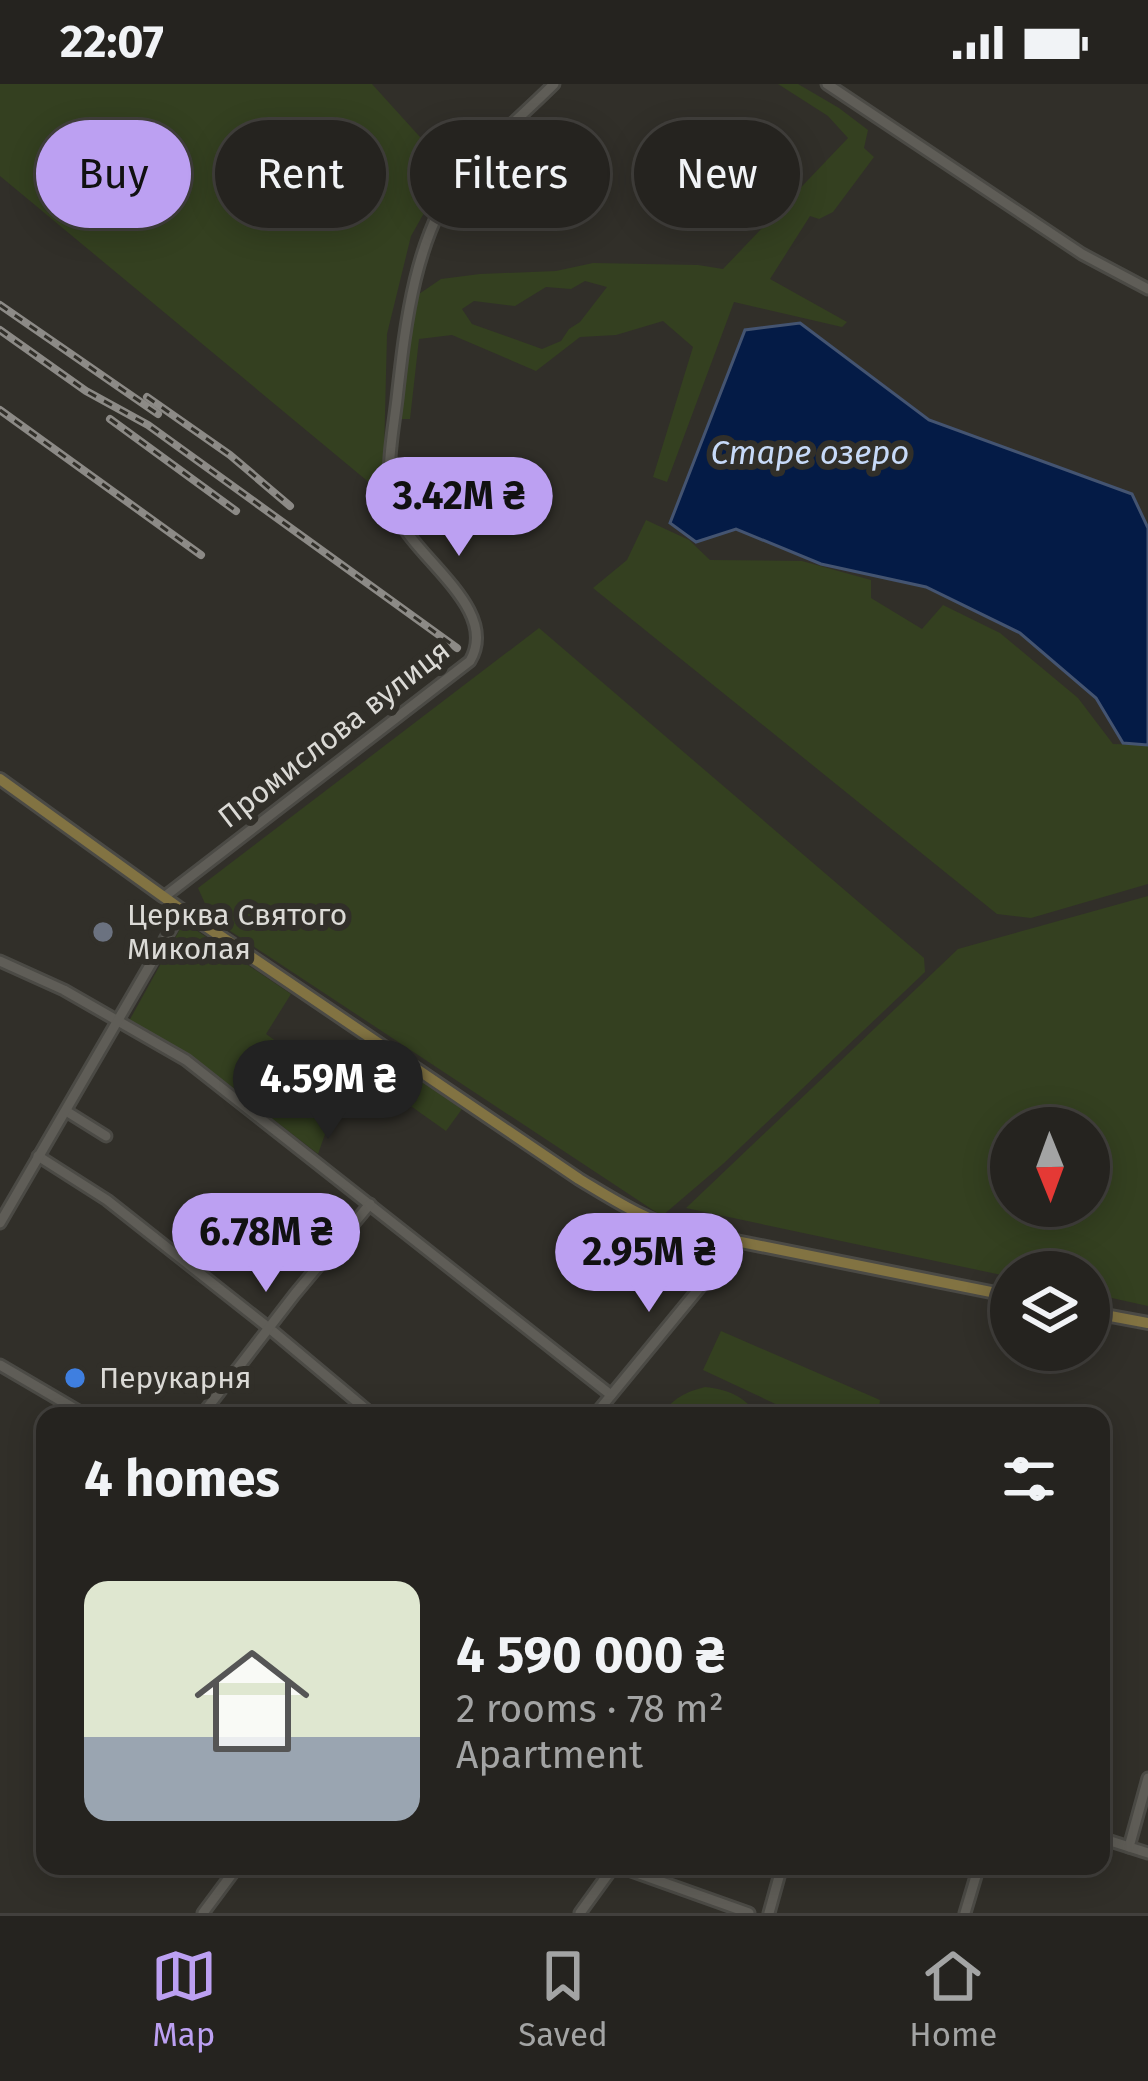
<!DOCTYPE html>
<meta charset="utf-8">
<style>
body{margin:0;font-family:"Fira Sans",sans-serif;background:#312f2c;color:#f1f3f6;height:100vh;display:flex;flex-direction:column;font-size:45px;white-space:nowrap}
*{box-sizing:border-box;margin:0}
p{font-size:39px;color:#a3a4a4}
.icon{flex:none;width:66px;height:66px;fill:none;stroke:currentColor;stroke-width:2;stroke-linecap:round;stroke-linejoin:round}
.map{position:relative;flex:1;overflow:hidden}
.side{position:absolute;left:36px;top:1323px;width:1074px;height:468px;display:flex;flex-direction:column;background:#25231f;border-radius:24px;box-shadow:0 6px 30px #0003,0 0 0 3px #42403d}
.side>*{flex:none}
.banner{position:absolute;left:36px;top:36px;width:1077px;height:108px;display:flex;gap:24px}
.needle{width:78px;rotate:179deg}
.fabs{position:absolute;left:990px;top:1023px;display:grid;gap:24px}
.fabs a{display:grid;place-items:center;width:120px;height:120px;border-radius:50%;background:#25231f;box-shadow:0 6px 30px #0003,0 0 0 3px #42403d;font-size:60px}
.price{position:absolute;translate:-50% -102px;padding:0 27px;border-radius:42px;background:#bca0f2;color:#111;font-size:39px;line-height:78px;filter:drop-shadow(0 3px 6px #0008)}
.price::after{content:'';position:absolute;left:50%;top:72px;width:36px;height:27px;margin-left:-18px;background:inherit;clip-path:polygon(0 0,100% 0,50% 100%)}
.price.selected{background:#222;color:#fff}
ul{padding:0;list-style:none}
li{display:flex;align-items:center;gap:36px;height:300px;padding:0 48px}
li+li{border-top:3px solid #42403d}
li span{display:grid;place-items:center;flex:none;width:336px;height:240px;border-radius:24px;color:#555}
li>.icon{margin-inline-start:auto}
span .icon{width:144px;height:144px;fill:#fffc;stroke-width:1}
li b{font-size:51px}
h2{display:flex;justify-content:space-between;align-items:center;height:144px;padding:0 48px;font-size:51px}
.pill{padding:0 42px;border-radius:54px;background:#25231f;box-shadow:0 6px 30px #0003,0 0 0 3px #42403d;font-size:42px;line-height:108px}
.pill.selected{background:#bca0f2;color:#111}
.status{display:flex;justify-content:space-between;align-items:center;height:84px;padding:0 60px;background:#25231f;direction:ltr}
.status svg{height:33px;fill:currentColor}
.tabs{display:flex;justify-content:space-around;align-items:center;height:168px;border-top:3px solid #42403d;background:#25231f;font-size:33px;color:#a3a4a4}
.tabs a{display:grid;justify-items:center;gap:6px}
.tabs .selected{color:#bca0f2}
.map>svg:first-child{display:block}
</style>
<div class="status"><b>22:07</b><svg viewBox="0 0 49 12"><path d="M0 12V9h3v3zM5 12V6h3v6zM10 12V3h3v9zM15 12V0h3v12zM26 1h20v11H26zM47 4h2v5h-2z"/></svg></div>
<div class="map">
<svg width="1148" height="1829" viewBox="0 0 1148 1829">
<rect width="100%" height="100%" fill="#312f29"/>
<!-- green -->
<g fill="#344020" fill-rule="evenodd">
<path d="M0,0H372L449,85L411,152L387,250L383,410L0,92Z"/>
<path d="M778,0H798L839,24L868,46L864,64L874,73L833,128L819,135L810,132L770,195L847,238L842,243L734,218L667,398L653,393L693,263L663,237L616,251L580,253L536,287L452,251L419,255L410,335H399L408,257L419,210L441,195L480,190L556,187L593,179L698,181L723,185L848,54L828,32ZM585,197L607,203L580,238L569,245L561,257L542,265L472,240L462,225L474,217L515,222L546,203L571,205Z"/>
<path d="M646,436L689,456L710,476L802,477L871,496V514L922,545L943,521L1000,549L1078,614L1113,660L1148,661V800L1031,834L997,830L593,504L627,476Z"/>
<path d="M539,544L924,874L925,888L724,1079L662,1132L212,835L198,804Z"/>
<path d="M1148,812V1222L1089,1209V1188H1011V1193L686,1124L958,865ZM1011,1044H1089V1122H1011Z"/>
<path d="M184,838L291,910L266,950L326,993L358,955L462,1025L446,1047L374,996L340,988L315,1022L330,1036L318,1070L190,971L129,937Z"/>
<path d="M721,1247L880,1316L878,1332H783L782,1323L703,1286Z"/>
<path d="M705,1303C730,1306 743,1312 759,1332H662C672,1314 686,1308 705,1303Z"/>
</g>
<!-- water -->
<path fill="#041b46" stroke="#445471" stroke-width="3" d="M800,239L929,336L1132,410L1148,444V661L1123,659L1096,614L1020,549L926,503L821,480L736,445L696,458L670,439L745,246Z"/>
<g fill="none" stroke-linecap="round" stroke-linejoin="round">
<!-- minor casing -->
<g stroke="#4b4a45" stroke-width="15">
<g id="minor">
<path d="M827,0L1082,170L1148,205"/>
<path d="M164,813L470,577C502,523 408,471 394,424C384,389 393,350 397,315C405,242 415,148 463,90C490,58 524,30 554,0"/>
<path d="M0,877L64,906L186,976L611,1311"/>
<path d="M66,1027L106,1052"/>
<path d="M38,1072L107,1116L269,1244L374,1332"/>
<path d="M0,1139L182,826"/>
<path d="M0,1281L87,1332"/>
<path d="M201,1332L295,1210L370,1120"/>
<path d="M594,1332L738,1157"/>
<path d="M1101,1754L1148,1769"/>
<path d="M1129,1763L1148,1694"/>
<path d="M617,1782L749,1829"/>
<path d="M203,1829L238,1782"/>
<path d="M580,1829L614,1782"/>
<path d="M769,1829L782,1782"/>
<path d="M965,1829L979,1782"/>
</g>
</g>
<!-- major casing -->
<g stroke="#4b4a45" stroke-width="16">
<g id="major">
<path d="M0,695L182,826L579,1095C614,1116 646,1137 686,1147L1011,1212"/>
<path d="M1089,1228L1148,1239"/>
</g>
</g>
<!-- minor -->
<use href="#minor" stroke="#5f5d57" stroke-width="9"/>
<!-- major -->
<use href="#major" stroke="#827342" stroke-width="10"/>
<!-- rail casing -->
<g stroke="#8c8a86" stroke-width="8">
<g id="rail">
<path d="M0,221L158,330"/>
<path d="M0,246L86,307L148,341L457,564"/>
<path d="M147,313L230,371L290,422"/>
<path d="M0,326L201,471"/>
<path d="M110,335L236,427"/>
</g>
</g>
<!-- rail -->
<use href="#rail" stroke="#312f29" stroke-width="3" stroke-dasharray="9" stroke-linecap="butt"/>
</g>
<!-- markers -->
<circle fill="#6b7280" stroke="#312f29" stroke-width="4.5" cx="103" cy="848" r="12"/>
<circle fill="#3f7fe0" stroke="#312f29" stroke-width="4.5" cx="75" cy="1294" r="12"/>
<g text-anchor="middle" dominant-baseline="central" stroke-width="12" stroke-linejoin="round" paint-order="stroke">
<!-- street labels -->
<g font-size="30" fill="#dbdad6" stroke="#312f29">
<text transform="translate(334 650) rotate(-38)">Промислова вулиця</text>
</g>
<!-- poi labels -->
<g font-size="30" fill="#dbdad6" stroke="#312f29" text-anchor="start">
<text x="127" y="831">Церква Святого<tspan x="127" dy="34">Миколая</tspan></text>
<text x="99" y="1294">Перукарня</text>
</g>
<!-- water labels -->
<g font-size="33" font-style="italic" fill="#c7daf8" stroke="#312f29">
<text x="810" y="369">Старе озеро</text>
</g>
</g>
</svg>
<div class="fabs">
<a><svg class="needle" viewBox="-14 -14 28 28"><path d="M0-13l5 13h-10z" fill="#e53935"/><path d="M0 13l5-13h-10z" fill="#a3a4a4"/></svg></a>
<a><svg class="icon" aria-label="layers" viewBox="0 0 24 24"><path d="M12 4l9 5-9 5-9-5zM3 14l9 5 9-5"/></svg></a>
</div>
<b class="price" style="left:459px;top:475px">3.42M ₴</b>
<b class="price selected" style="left:328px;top:1058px">4.59M ₴</b>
<b class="price" style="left:266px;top:1211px">6.78M ₴</b>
<b class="price" style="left:649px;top:1231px">2.95M ₴</b>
<div class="banner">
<a class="pill selected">Buy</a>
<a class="pill">Rent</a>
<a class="pill">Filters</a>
<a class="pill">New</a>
</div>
<section class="side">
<h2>4 homes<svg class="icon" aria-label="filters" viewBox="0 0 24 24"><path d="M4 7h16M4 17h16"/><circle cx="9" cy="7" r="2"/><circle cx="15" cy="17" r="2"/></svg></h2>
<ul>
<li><span style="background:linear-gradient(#dfe7d0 65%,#9aa5b1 0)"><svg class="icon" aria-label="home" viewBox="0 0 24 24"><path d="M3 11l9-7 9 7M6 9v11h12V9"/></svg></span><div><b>4 590 000 ₴</b><p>2 rooms · 78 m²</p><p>Apartment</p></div></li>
</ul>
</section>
</div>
<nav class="tabs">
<a class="selected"><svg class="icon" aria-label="map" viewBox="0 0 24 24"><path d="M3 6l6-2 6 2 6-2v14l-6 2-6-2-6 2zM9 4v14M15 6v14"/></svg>Map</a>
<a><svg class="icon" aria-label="saved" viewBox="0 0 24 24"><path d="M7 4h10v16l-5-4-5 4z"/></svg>Saved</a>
<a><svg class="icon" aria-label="home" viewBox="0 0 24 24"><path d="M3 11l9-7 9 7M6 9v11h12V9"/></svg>Home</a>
</nav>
